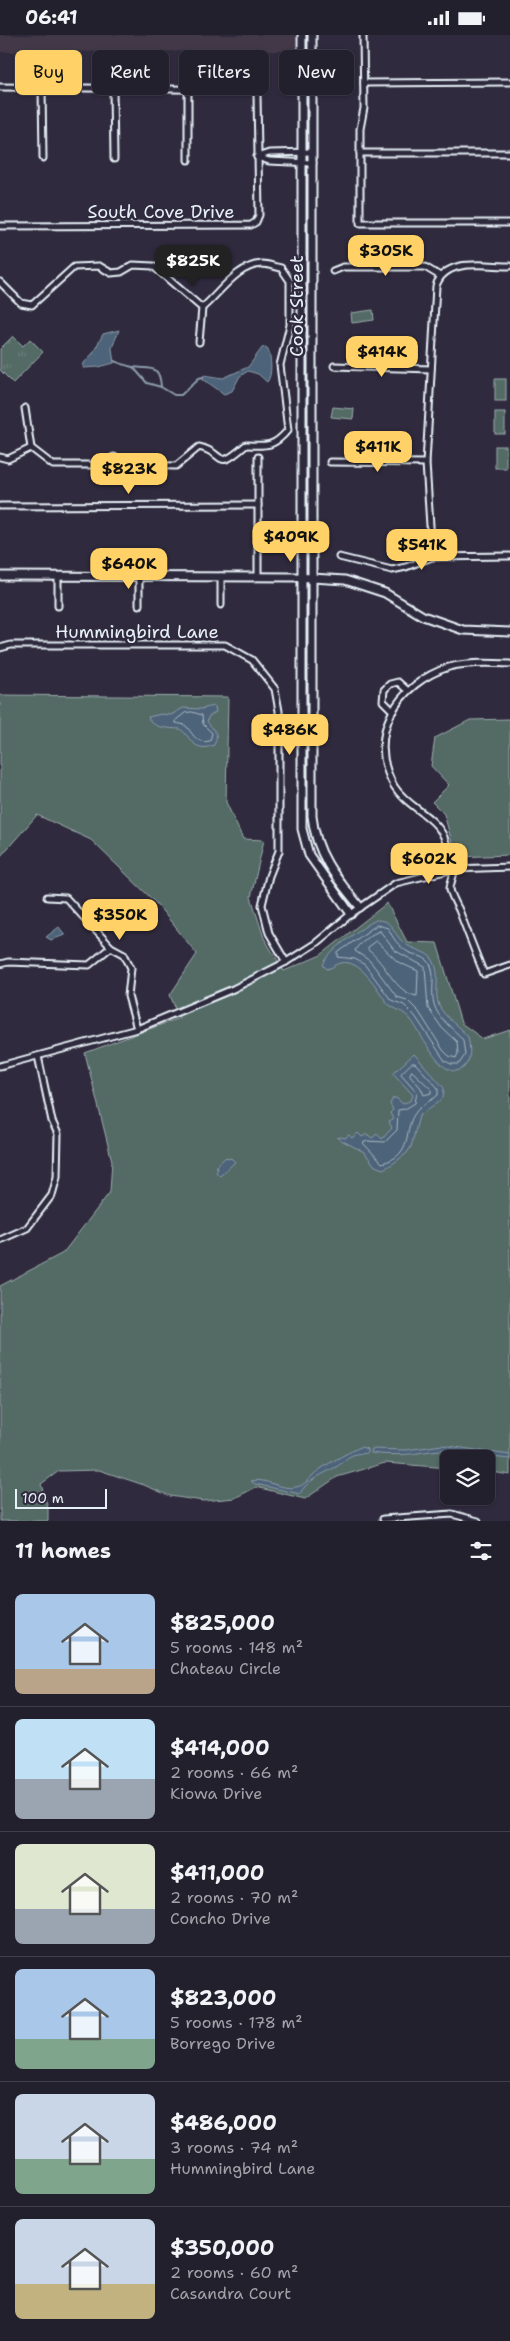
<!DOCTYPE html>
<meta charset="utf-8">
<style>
body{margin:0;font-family:"Shantell Sans",sans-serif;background:#2b2836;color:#f1f3f6;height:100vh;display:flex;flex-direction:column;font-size:19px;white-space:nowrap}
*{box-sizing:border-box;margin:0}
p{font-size:16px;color:#a3a3aa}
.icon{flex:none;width:28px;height:28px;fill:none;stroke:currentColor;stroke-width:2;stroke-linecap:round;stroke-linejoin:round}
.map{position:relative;height:1486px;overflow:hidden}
.panel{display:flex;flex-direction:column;background:#23202e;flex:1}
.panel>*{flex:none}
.hud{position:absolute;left:15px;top:15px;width:480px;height:45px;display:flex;gap:10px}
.tools{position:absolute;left:440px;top:1415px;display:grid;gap:10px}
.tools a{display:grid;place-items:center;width:55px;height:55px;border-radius:8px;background:#23202e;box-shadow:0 1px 4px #0004,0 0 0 1px #403e4a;font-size:25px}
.scale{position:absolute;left:15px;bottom:12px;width:92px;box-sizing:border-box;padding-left:5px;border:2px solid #e8f1f8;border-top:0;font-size:14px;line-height:18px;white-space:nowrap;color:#e8f1f8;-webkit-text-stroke:4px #2f2a3d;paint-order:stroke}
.price{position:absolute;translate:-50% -42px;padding:0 11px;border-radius:10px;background:#ffd166;color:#111;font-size:16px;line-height:32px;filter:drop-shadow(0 1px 2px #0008)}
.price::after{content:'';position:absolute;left:50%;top:30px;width:15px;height:11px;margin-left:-8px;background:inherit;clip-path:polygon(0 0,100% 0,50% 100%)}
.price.on{background:#222;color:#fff}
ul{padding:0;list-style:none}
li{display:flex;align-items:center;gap:15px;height:125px;padding:0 15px}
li+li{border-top:1px solid #403e4a}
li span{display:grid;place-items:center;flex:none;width:140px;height:100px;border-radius:8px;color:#555}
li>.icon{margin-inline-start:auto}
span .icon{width:60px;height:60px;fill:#fffc;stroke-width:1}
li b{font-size:21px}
h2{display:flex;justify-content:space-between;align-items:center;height:60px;padding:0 15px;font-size:21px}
.pill{padding:0 18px;border-radius:8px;background:#23202e;box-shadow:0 1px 4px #0004,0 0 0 1px #403e4a;font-size:18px;line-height:45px}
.pill.on{background:#ffd166;color:#111}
.status{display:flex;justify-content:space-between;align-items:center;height:35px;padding:0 25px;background:#23202e;direction:ltr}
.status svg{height:14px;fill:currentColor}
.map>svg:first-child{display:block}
</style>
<div class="status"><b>06:41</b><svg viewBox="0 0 49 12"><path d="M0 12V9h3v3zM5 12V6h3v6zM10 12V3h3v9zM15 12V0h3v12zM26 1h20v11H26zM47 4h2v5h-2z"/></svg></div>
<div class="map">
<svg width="510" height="1486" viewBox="0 0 510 1486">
<defs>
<pattern id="park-tufts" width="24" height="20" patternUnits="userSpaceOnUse" patternTransform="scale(1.25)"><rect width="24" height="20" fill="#536a65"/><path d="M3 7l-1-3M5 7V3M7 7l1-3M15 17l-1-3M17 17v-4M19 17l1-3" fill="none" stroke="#6c807c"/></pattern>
</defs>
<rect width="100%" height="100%" fill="#2f2a3d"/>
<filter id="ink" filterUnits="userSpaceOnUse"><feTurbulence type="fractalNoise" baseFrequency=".02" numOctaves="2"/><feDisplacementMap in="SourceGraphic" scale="10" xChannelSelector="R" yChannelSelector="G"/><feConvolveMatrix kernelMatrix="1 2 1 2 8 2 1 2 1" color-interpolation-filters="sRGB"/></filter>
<g filter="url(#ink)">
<!-- built -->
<path fill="#423947" d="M0,0H296V16L0,17Z"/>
<!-- grass -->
<g fill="#536a65" stroke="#9eaeae">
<path d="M373,275L374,285L352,288L351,278Z"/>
<rect x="495" y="344" width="11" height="22"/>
<path d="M333,372L354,374L353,384L331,382Z"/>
<rect x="495" y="377" width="10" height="22"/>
<rect x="495" y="411" width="11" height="22"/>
<path d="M0,660L228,662L226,767L243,804L264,805L251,862L264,903L284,936L321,920L387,868L407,907L437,908L461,988L483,1004L510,995V1440L486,1436V1424H449V1433L385,1428L337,1442L305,1464L256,1452L235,1463L203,1466L170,1461L144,1450L99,1435L59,1436L41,1449L48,1473V1486H0V1251L63,1218L110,1157L112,1126L85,1018L179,983L170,960L197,919L155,867L91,805L37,780L0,822Z"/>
<path d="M510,684V820L456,822L444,779L432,767L449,750L431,731L435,703L470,685Z"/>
</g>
<!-- park -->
<path fill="url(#park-tufts)" stroke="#9eaeae" d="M13,301L23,311L30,304L43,317L13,348L0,335V314Z"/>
<!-- water -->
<g fill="#4e6479" stroke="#8c9cac">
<path d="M119,295L112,313L114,328L99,332L83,333L84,328L93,318L103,299Z"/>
<path d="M266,312L268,314C271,322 273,340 267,347L258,339L248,336L240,341L232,356L224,359L203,344L204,340L223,343L248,332L262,313Z"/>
<path d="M213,671L215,672L216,677L209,681L207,686C213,696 220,697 214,710C193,719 191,701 180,694C168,693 153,694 148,682L161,679L171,680L183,673L201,674Z"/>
<path d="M376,885C394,885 392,898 404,908C412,915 428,916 433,925C442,940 433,956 439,971C446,984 459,991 468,1002C470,1012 472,1024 464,1032C443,1051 420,995 411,985C404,976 395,975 387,968C378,955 360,923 341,928C336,929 333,933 327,934L323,930C328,916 362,892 376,885Z"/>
<path d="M59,892L65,900L51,905L46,902Z"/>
<path d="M414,1019L444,1053L443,1063L419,1081L411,1112L407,1118L391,1130L383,1134L375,1131L364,1117L337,1103L341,1102L345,1103L349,1100L352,1103L358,1098L362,1102L367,1099L372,1103L377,1099L382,1104L392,1093L389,1087L393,1084L390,1078L393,1075L390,1069L393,1063H396L403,1069L411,1065L413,1060L393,1038Z"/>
<path d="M226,1122L228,1124L231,1123L235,1127L220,1141L216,1137L218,1134L216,1131Z"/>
<path d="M442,1410L510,1420V1424L463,1419C454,1410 423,1418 410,1419C399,1420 383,1420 371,1418L372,1414L406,1415Z"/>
<path d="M361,1412L367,1414V1418C364,1419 359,1418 356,1419C347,1421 343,1428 336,1432C325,1438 305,1446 300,1459L255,1449L251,1446C266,1442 281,1456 296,1452C304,1451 309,1444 314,1439C321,1432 352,1415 361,1412Z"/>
</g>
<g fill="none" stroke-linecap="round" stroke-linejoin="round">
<!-- shore -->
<g stroke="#aab9c5" stroke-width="1">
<path d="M192,677L202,680L203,689L212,698L210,706C197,709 194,701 187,692C185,689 179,689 176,688V685L185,678Z"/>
<path d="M377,890L388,893C393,903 398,911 408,917C414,920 424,921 429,927C437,939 430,956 434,969C438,985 454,993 463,1005L465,1020L459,1029H451L445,1026L415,981L404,970L391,965L365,930L355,924L338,922V918Z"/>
<path d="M380,896L394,915L425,932L428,973L442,993L457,1007L458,1018L456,1023L449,1021L443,1015L419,977L407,965L397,962L370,926L355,916C357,909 372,898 380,896Z"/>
<path d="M376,906L398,927L418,936L417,961C395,958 386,928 368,915V912Z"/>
<path d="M412,1028H415L438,1053V1060C431,1066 421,1070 416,1077C402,1094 415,1120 382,1128L363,1108L367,1106L385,1107L397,1095L398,1075L405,1074L415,1068L417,1057L401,1039Z"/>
<path d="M412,1036L431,1054V1058L424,1060L421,1053L410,1040Z"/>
</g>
<!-- stream -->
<g stroke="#8c9cac" stroke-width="2">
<path d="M114,326C120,328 127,331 133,332C150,335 159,328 161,351"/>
<path d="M133,332L147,348L161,352L174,360H181L199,343L203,342"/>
</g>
<!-- street casing -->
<g stroke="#e8f1f8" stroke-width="9">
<g id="street">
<path d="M363,0L364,73L360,94V188H510"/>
<path d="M364,48L510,47"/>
<path d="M0,52L254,55L257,59L259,180L256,187L251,190L0,191"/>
<path d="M42,53L43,123"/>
<path d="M113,54L114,124"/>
<path d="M360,118H510"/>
<path d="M257,122L269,126L313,128"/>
<path d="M257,122L269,118L312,117"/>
<path d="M188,125V55"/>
<path d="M333,236L343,232H425L440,241"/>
<path d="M0,247L21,268L32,270L74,232L99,231L111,238L121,237L133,230L153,231L202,273C220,258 237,230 262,229C268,229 275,232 281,233L290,246V290L280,330L288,395C274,412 267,411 246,410C214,438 227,418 199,412L176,431L129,430L114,422L98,430H53L31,413L8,424L0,422"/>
<path d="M199,307L202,273"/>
<path d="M334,331L431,334"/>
<path d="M25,373L31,413"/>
<path d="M258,422V541"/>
<path d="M330,427L426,428"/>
<path d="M0,471L258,470"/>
<path d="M339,522L392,535L406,532L432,522L510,521"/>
<path d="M432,522L426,428L436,251C445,222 486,231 510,231"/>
<path d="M221,541V570"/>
<path d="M139,570V541"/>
<path d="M58,571V541"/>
<path d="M0,613L11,610H225L252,625L275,654L279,676V816L269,841L262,870L269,898L286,927"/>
<path d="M510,629C491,628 468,627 449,632C398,648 365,700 394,751C407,772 434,780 444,802C447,812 454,825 454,835C454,841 450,848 450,854C451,860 456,869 459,875C467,896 475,917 484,939L510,930"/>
<path d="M393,676L383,666L384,655L390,649L398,647L407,655"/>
<path d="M47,862L66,863L111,912L124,919L131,933L128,961L137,994"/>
<path d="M0,929L8,927L89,930L111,912"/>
<path d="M0,1031L137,994L233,954L286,927L316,908L351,879L396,848L454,834L510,832"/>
<path d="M0,1205L27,1193L52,1160L57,1142L58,1099L52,1086L38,1021"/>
<path d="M383,1484L452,1479L478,1486"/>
</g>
</g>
<!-- secondary casing -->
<g stroke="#e8f1f8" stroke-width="11">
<g id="secondary">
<path d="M302,0V794L309,820L351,879"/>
<path d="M312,0V781C316,820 336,843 360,872"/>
<path d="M0,541L295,542L345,545L385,558L423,581L463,595L510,597"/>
</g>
</g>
<!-- street -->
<use href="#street" stroke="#2f2a3d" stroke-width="5"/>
<!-- secondary -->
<use href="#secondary" stroke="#2f2a3d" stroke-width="7"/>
</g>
</g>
<g text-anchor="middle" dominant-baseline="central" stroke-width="5" stroke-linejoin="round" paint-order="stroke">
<!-- street labels -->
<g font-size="18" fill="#e8f1f8" stroke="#2f2a3d">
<text x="161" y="177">South Cove Drive</text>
<text transform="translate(297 271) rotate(-90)">Cook Street</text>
<text x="137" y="597">Hummingbird Lane</text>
</g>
</g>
</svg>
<div class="tools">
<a><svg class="icon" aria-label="layers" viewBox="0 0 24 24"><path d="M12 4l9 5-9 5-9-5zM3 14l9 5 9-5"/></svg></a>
</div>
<div class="scale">100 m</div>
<b class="price" style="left:386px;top:242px">$305K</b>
<b class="price on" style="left:193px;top:252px">$825K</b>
<b class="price" style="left:382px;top:343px">$414K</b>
<b class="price" style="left:378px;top:438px">$411K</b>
<b class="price" style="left:129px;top:460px">$823K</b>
<b class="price" style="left:291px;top:528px">$409K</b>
<b class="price" style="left:422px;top:536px">$541K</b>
<b class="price" style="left:129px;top:555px">$640K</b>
<b class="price" style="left:290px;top:721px">$486K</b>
<b class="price" style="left:429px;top:850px">$602K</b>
<b class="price" style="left:120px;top:906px">$350K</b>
<div class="hud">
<a class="pill on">Buy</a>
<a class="pill">Rent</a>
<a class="pill">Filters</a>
<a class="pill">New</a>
</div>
</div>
<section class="panel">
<h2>11 homes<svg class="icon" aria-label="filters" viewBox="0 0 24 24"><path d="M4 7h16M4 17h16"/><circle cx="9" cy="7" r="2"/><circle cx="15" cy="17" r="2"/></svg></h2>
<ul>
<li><span style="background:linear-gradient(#a9c7e8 75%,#b9a48a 0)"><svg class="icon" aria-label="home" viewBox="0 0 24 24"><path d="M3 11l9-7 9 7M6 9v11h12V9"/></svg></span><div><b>$825,000</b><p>5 rooms · 148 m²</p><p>Chateau Circle</p></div></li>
<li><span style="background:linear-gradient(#bfe0f5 60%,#9aa5b1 0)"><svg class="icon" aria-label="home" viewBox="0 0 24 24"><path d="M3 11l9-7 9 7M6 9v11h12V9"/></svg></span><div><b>$414,000</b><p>2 rooms · 66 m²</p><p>Kiowa Drive</p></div></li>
<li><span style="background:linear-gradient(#dfe7d0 65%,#9aa5b1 0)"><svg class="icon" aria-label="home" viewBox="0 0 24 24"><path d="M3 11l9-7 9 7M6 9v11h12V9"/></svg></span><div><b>$411,000</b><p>2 rooms · 70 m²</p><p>Concho Drive</p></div></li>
<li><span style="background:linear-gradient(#a9c7e8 70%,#7fa58c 0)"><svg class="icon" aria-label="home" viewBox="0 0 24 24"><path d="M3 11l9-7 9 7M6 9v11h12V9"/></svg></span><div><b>$823,000</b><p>5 rooms · 178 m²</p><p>Borrego Drive</p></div></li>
<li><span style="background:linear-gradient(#c9d6e8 65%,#7fa58c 0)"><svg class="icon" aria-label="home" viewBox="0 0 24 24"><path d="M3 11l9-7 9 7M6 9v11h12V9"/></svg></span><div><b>$486,000</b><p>3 rooms · 74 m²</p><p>Hummingbird Lane</p></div></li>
<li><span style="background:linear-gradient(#c9d6e8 65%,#c2b280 0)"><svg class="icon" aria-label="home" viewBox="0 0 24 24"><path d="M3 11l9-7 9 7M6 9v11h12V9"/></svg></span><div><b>$350,000</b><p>2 rooms · 60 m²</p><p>Casandra Court</p></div></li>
</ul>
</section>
